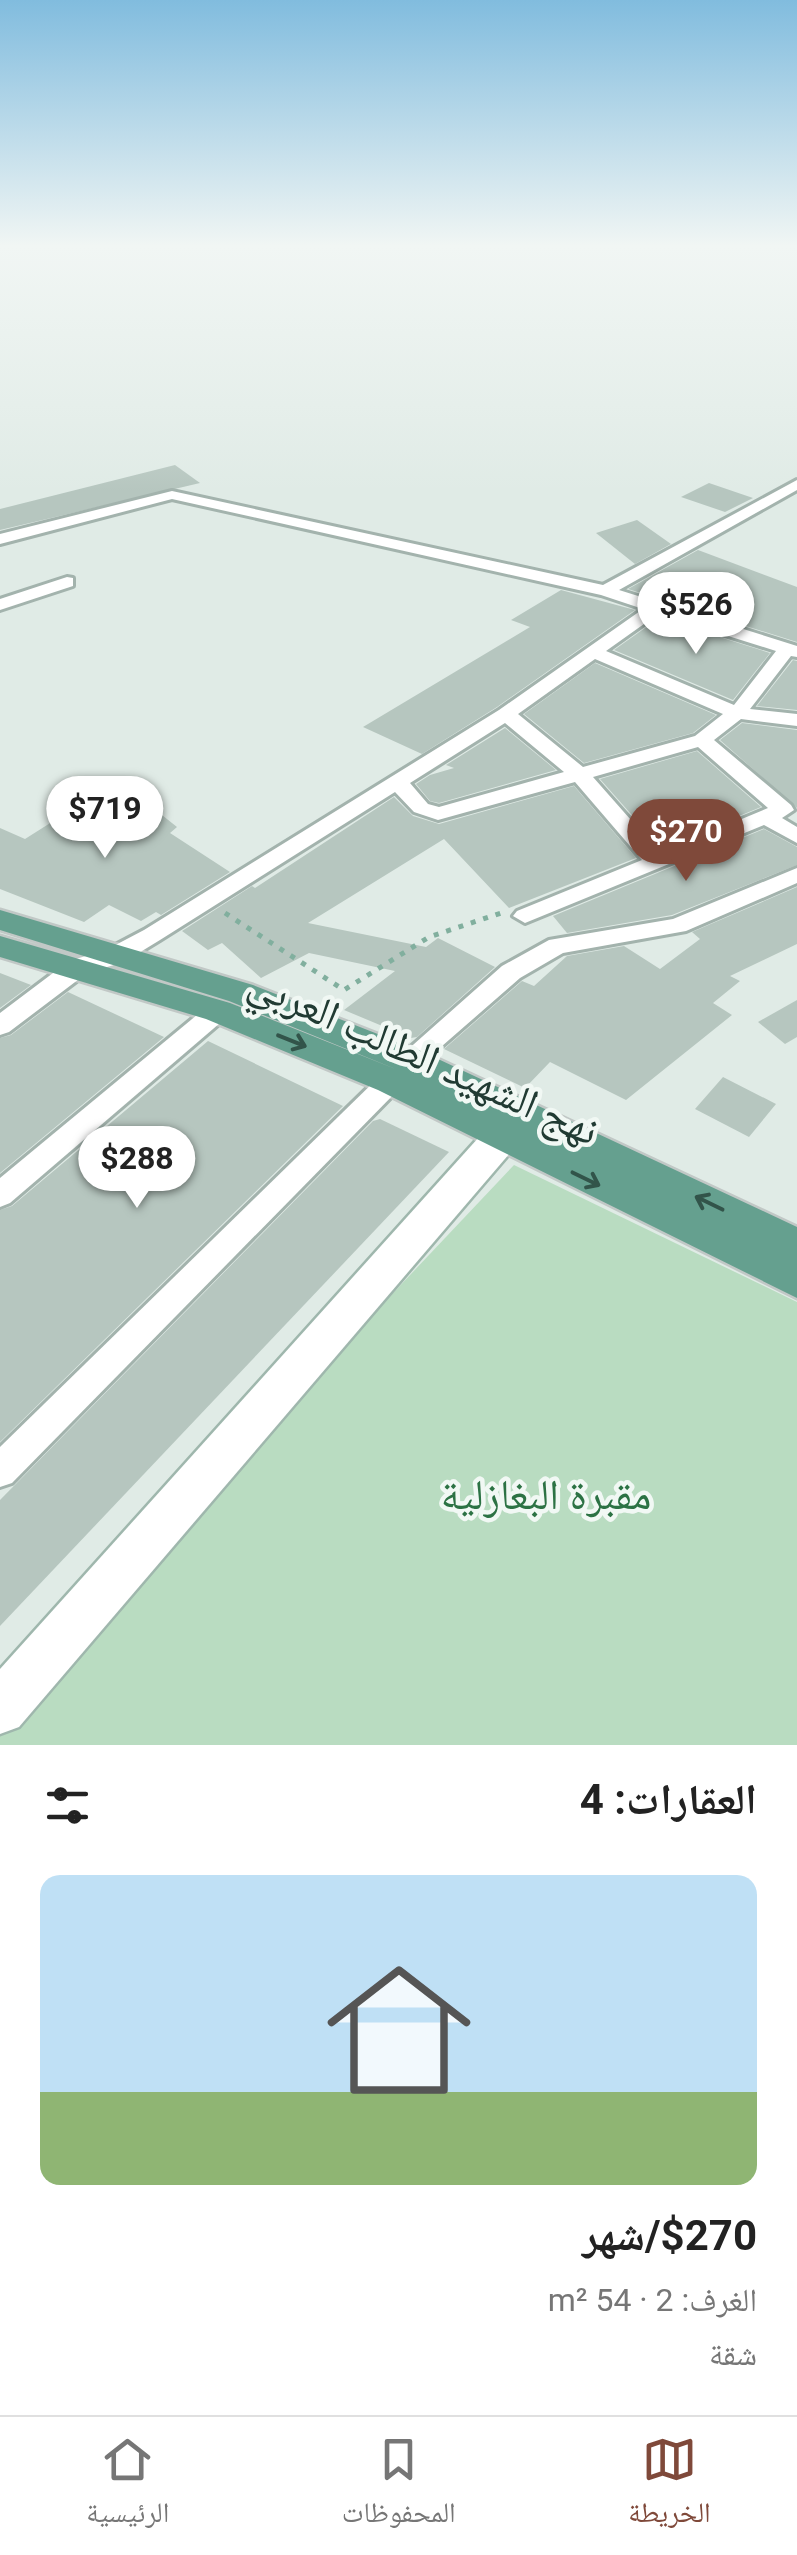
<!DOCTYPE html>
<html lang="ar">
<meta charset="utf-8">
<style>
body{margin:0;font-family:Roboto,"Noto Naskh Arabic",sans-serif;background:#f2f2f2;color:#222;direction:rtl;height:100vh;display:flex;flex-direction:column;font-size:38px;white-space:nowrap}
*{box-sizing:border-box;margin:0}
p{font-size:32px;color:#767676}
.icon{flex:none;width:55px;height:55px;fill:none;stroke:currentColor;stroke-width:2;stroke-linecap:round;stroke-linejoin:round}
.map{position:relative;height:1745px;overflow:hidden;direction:ltr}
.panel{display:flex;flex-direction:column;background:#fff;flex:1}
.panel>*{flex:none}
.price{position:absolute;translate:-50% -85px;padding:0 22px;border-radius:35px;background:#fff;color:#222;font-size:32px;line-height:65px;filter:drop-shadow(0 2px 5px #0008)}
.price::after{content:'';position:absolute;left:50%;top:60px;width:30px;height:22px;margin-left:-15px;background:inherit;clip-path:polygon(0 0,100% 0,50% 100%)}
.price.selected{background:#7f493a;color:#fff}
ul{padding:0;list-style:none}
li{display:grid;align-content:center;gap:20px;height:530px;padding:0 40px}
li+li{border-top:2px solid #e0e0e0}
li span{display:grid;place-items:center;height:310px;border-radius:20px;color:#555}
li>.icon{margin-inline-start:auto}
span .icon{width:180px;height:180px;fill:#fffc;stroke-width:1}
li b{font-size:42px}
h2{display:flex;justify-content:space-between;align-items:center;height:120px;padding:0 40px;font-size:42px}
.dock{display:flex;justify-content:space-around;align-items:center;height:140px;border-top:2px solid #e0e0e0;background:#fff;font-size:28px;color:#767676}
.dock a{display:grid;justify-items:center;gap:5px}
.dock .selected{color:#7f493a}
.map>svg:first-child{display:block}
</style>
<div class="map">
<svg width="797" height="1745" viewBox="0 0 797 1745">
<rect width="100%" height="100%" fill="#e0ebe6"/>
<!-- green -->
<path fill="#b9dcc1" d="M514,1165L797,1302V1745H0V1709Z"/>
<!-- building -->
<g fill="#b6c6bf">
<path d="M175,465L200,483L0,530V509Z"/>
<path d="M709,483L753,498L725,512L681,497Z"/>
<path d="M637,520L671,544L635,564L596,533Z"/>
<path d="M698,550L797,587V642L628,589Z"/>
<path d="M561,590L635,610L497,707L422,754L363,727L530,627L511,620Z"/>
<path d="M659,618L770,653L733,700L614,650Z"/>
<path d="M793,660L797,661V710L757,706Z"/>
<path d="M595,663L716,715L693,733L584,763L524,714Z"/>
<path d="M742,723L797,730V808L720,740Z"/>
<path d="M505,728L556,770L439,803L430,801L416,784L430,775L454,768L446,765Z"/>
<path d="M697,751L761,807L661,848L600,779Z"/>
<path d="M574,786L636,858L509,908L444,839L308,923L426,947L438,938L495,967L417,1037L411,1038L344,1010L395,971L309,953L261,978L222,943L208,950L182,931L252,886L255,888L394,797L413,816L439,824Z"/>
<path d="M104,789L128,802L138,796L177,827L170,833L230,872L161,915L156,912L141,921L109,905L84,922L0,889V828L25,839Z"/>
<path d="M764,829L797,847V865L672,915L567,933L553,916Z"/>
<path d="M797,887V944L730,976L740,981L713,1003L732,1015L626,1100L550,1062L525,1088L444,1049L522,981L534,986L567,956L624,946L660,969L700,939L692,932Z"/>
<path d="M0,973L31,985L0,1008Z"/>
<path d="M68,992L164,1037L0,1173V1038L11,1035Z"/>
<path d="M797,1000V1037L785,1044L758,1022Z"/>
<path d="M208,1041L343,1106L0,1442V1210L12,1206Z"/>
<path d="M723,1077L776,1104L749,1137L695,1109Z"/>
<path d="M380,1119L449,1152L0,1626V1500L373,1121Z"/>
</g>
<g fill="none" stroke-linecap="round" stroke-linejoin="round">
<!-- street casing -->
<g stroke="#a3b3ad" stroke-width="6">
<g id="street">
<path d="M797,480V490L619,590L797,646V657L791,656L750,709L797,714V726L741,719L714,740L791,805L794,810L782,818L797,827V843L764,825L525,923L513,916L517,911L642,860L575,782L438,820L414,812L395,792L160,940L124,962L87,973L9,1032L0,1035V1013L69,961L106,950L144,930L499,710L643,609L601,595L172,499L0,544V534L172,491L603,585ZM658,614L776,651L734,705L606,651ZM595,659L723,714L695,736L583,767L518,714ZM505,723L564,772L439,807L428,804L410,783ZM698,747L768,808L660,853L593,777Z"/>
<path d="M67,577L73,578V586L0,610V599Z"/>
<path d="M797,868V883L686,931L563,953L520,978L418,1067H400L396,1060L502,966L549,940L673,919Z"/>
<path d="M218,1002L227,1005L231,1011L227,1017L10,1203L0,1207V1178L209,1005Z"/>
<path d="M391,1071L400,1074L404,1081L400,1088L12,1483L0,1487V1447L382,1074Z"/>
</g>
</g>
<!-- secondary casing -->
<g stroke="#9fb7ad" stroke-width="5">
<path id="secondary" d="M520,1102L533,1106L538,1116L533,1126L19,1727L0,1734V1669L507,1106Z"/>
</g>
<!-- primary casing -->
<g stroke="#c1c8c6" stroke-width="5">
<path id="primary" d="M0,910L253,985L421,1051L797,1227V1298L378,1090L206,1019L0,957V936L230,1003L398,1070L229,1001L0,930Z"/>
</g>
<!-- path -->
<path stroke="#81af9e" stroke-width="5" stroke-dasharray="5 8" stroke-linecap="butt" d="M225,913L344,990L429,937L501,913"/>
<!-- street -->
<use href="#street" fill="#fff" fill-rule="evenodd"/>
<!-- secondary -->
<use href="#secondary" fill="#fff" fill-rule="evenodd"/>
<!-- primary -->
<use href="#primary" fill="#65a08f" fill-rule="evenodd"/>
</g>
<!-- one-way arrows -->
<defs><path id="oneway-shaft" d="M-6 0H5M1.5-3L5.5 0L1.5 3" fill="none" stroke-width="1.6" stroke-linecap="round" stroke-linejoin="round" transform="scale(2.5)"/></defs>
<g stroke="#32544a">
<use href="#oneway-shaft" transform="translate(292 1041) rotate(22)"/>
<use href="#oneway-shaft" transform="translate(586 1179) rotate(26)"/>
<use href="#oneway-shaft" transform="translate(709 1203) rotate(-154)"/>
</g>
<!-- sky -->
<linearGradient id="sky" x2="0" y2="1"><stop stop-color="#81bcde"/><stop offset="0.5" stop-color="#f1f6f4"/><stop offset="1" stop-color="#f1f6f4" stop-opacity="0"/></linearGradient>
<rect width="797" height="492" fill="url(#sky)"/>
<g text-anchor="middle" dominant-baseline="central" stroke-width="9" stroke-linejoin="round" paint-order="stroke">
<!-- near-street labels -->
<g font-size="42" fill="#213b33" stroke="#f1f8f4">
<text transform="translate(424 1056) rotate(24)">نهج الشهيد الطالب العربي</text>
</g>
<!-- near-park labels -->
<g font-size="42" fill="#2c7244" stroke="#f1f8f4">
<text x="546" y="1494">مقبرة البغازلية</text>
</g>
</g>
</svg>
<b class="price" style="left:696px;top:657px">$526</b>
<b class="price" style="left:105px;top:861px">$719</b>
<b class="price selected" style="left:686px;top:884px">$270</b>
<b class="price" style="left:137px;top:1211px">$288</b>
</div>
<section class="panel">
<h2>العقارات: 4<svg class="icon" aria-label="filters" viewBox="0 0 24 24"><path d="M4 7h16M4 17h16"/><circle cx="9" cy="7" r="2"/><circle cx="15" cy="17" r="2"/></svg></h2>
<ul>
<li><span style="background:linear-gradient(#bfe0f5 70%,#8fb573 0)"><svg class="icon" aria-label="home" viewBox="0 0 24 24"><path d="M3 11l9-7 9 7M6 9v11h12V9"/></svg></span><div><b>$270/شهر</b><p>الغرف: 2 · 54 m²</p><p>شقة</p></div></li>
</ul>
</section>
<nav class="dock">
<a class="selected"><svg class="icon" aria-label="map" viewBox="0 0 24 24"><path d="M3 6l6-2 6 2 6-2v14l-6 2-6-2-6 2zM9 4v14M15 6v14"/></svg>الخريطة</a>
<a><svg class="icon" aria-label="saved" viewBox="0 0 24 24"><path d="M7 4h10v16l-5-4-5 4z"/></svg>المحفوظات</a>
<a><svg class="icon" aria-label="home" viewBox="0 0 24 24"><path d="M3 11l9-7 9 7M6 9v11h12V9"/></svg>الرئيسية</a>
</nav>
